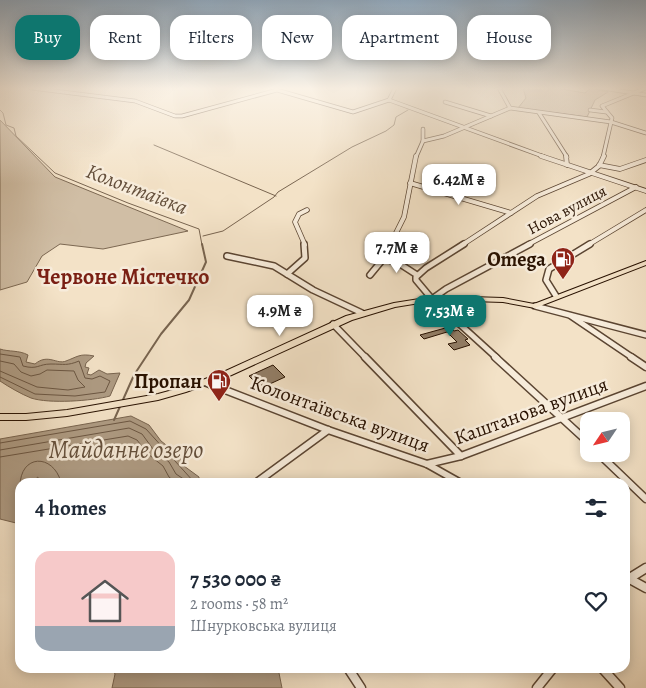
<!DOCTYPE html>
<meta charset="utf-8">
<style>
body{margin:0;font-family:Alegreya,serif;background:#f6f6f7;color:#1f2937;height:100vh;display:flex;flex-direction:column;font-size:19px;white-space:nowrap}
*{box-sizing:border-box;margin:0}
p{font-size:16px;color:#747a83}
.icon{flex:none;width:28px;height:28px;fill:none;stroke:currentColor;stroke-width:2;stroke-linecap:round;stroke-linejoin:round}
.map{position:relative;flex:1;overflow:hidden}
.drawer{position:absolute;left:15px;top:478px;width:615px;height:195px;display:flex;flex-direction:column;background:#fff;border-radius:15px;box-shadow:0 2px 12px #0003}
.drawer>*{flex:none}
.guide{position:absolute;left:15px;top:15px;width:616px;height:45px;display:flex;gap:10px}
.needle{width:32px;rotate:235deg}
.buttons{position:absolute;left:580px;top:412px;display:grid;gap:10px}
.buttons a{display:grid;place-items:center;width:50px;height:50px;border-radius:10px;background:#fff;box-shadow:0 2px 12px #0003;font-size:25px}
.price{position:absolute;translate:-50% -42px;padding:0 11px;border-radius:10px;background:#fff;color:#222;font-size:16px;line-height:32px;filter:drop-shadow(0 1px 2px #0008)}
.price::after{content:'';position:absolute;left:50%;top:30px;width:15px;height:11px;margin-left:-8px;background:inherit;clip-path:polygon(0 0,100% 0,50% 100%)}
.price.selected{background:#0f766e;color:#fff}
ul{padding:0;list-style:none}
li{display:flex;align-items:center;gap:15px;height:125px;padding:0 20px}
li+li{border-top:1px solid #e0e1e3}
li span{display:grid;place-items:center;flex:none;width:140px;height:100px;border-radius:15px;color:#555}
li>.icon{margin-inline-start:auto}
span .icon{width:60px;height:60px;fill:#fffc;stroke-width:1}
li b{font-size:21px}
h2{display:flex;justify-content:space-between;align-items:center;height:60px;padding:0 20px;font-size:21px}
.chip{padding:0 18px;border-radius:15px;background:#fff;box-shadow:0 2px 12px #0003;font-size:18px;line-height:45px}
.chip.selected{background:#0f766e;color:#fff}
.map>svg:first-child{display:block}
</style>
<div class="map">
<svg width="646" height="688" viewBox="0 0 646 688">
<rect width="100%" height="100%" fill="#f3e2c7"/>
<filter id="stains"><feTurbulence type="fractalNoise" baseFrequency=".004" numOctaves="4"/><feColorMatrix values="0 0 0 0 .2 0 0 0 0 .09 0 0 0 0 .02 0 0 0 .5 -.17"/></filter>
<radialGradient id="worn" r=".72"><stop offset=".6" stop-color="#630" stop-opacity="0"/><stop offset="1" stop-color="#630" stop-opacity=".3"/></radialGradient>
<!-- green -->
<g fill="#d0bea5" stroke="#7c6852">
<path d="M523,88H556L585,93L591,88L608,92L595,100L587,117L518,108L526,98Z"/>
<path d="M0,120L55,177L188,231L103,249L60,244L42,256L27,282L0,290Z"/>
</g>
<!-- water -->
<g fill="#ae9b83" stroke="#78644f">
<path d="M0,349C9,352 19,350 28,355L26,362L35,364C48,353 57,365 66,361C77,357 80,353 94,356L86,363L85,367L89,368L87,374L91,375L99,370L107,374L120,373L110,396C92,401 49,404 31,398C21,394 9,387 0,381Z"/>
<path d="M131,416L149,425L161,441L179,455L184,466L199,477V482H45L37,477L39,482H20V524L0,519V439Z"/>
<path d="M112,668H278L282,688H112L115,674Z"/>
</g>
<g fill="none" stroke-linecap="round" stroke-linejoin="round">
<!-- shore -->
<g stroke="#6b5642" stroke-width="1">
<path d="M0,354L20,357L23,366C38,370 38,364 51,364C64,364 67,366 79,361L85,378L92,379L100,376L110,381L105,392L75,396L35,394L0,377"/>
<path d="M0,361L14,364L21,372L31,376L40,374L47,370L74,371L78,380L85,387L68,390L37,387L0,371"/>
<path d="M0,443L130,421L146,429L194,482"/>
<path d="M0,450L129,428L142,434L153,449L169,462L176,474L188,482"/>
<path d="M0,457L128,436L137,440L148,454L163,466L169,477L175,482"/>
<path d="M20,486C20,454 53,453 61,482"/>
</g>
<!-- stream-far1 -->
<g stroke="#78644f" stroke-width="1">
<path d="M0,110L3,113L6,125L14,128L16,136L55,173L128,203L199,229L202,245"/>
<path d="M154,145L276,196"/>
<path d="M203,236L223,231L274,197L278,192L352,147L386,131L394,125L396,117L408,110"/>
</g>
<!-- stream -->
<path stroke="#78644f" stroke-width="2" d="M114,420L134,375L161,334L189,300L206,262L202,244"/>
</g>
<!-- building -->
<g fill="#927e67" stroke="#281100">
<path d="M449,327L454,331L458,330L468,339L465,340L470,345L454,350L448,344L457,342L447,332L424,339L420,335Z"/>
<path d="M273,365L285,377L261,388L249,376Z"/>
</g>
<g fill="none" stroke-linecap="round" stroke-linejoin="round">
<!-- minor-far4 casing -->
<g stroke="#5b4532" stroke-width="4.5">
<g id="minor-far4">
<path d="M31,88L135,101L175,116H182L277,90L353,112L389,100"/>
<path d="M499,88L510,108L611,122L646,133"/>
<path d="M602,88L646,95"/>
<path d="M389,100L545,157"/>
<path d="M389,100L395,88"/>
<path d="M445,102L491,116"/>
<path d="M590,110L606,112"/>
<path d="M539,113L567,157"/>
<path d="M423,141L444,136L510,108"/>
<path d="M416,157L423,141V129"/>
<path d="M603,157L612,118L602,106L646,88"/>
</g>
</g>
<!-- minor-far3 casing -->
<g stroke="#5b4532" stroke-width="5.5">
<g id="minor-far3">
<path d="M541,156L646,191"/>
<path d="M566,156L567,165"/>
<path d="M599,165L620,169L646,160"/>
<path d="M410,183L511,213"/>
<path d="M305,245L295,222L299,214L307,210"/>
<path d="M390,245L404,217L416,156"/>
<path d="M462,245L537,196L589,174L599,166L604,156"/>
<path d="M527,245L636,187"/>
<path d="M588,245L646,210"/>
</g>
</g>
<!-- minor-far2 casing -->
<g stroke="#5b4532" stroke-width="8">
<g id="minor-far2">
<path d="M464,244L426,268L416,277V280L432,299L497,358"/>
<path d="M227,256L274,266L313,290L362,313"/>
<path d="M384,258L400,264L417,275"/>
<path d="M287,274L305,258L304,244"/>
<path d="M370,275L384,258L391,244"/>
<path d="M556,296L546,280L549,269L590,244"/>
<path d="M432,299L446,289L530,244"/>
<path d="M535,306L646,335"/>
<path d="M571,316L633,358"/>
<path d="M333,324L366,358"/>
</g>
</g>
<!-- minor-far1 casing -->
<g stroke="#5b4532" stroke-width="9">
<g id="minor-far1">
<path d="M365,357L461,456"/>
<path d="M495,357L589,443"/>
<path d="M631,357L646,367"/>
<path d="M207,383L328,430L427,464L459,482"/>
<path d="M599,454L646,499"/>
<path d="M427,464L461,456L646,386"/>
<path d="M257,482L328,430"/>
</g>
</g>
<!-- minor casing -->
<g stroke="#5b4532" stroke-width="11">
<g id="minor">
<path d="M626,577L646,588"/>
<path d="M625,581L646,568"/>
<path d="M348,668L361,688"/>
<path d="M602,668L620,688"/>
<path d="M537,688L553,668"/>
</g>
</g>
<!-- major casing -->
<g stroke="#281100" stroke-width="2">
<path id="major" d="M646,261V265L535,308L503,302L471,301H432L395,307L352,320L225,378L186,392L158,400L67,416L26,420H0V414H26L67,410L158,394L180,388L219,374L346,316L394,303L432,297H471L503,298L534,304Z"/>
</g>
<!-- minor-far4 -->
<use href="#minor-far4" stroke="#f7ecdb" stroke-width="3"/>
<!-- minor-far3 -->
<use href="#minor-far3" stroke="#f7ecdb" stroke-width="4"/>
<!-- minor-far2 -->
<use href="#minor-far2" stroke="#f7ecdb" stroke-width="5"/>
<!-- minor-far1 -->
<use href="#minor-far1" stroke="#f7ecdb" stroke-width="6"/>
<!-- minor -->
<use href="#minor" stroke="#f7ecdb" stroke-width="8"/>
<!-- major -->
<use href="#major" fill="#f3e2c7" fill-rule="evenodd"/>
</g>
<!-- sky -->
<linearGradient id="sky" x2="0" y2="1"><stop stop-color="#91aac0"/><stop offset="0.48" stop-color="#faf2e6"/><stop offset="1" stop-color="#faf2e6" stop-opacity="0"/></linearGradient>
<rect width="646" height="184" fill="url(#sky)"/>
<!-- icons -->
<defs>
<g id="fuel-pin" transform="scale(1.25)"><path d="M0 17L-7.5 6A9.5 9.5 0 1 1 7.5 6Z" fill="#8f2418" stroke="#f7ecdb"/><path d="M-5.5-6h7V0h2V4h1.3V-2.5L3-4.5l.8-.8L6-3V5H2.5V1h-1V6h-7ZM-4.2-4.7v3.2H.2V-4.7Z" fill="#fff"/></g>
</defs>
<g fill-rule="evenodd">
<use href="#fuel-pin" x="563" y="259"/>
<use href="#fuel-pin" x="219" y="381"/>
</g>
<g text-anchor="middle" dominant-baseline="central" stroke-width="5" stroke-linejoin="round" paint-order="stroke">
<!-- far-street labels -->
<g font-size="16" fill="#281100" stroke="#f7ecdb">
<text transform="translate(567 210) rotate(-28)">Нова вулиця</text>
</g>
<!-- poi labels -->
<g font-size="20" font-weight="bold" fill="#281100" stroke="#f7ecdb" text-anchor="end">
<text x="546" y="259">Omega</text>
<text x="202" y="381">Пропан</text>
</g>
<!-- street labels -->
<g font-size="20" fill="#281100" stroke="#f7ecdb">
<text transform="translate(531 411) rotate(-20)">Каштанова вулиця</text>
<text transform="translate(340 414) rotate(20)">Колонтаївська вулиця</text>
</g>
<!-- water labels -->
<g font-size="21" font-style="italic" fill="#644f3b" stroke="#f7ecdb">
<text transform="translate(137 189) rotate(21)">Колонтаївка</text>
</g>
<!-- quarter labels -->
<g font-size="22" font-weight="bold" fill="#7a1f14" stroke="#f7ecdb">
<text x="123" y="277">Червоне Містечко</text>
</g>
<!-- near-water labels -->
<g font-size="25" font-style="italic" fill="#644f3b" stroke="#f7ecdb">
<text x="126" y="450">Майданне озеро</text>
</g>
</g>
<rect width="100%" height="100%" filter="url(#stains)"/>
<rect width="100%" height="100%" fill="url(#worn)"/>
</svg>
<div class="buttons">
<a><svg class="needle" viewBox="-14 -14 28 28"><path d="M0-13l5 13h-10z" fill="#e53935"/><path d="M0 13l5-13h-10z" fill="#747a83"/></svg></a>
</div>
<b class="price" style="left:459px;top:206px">6.42M ₴</b>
<b class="price" style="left:397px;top:274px">7.7M ₴</b>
<b class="price" style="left:280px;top:337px">4.9M ₴</b>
<b class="price selected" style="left:450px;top:337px">7.53M ₴</b>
<div class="guide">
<a class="chip selected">Buy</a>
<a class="chip">Rent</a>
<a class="chip">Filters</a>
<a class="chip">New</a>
<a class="chip">Apartment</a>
<a class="chip">House</a>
</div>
<section class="drawer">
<h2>4 homes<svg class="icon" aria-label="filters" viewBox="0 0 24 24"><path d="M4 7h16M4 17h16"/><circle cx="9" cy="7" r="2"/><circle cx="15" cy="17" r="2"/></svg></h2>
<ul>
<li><span style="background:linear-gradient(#f6c9c9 75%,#9aa5b1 0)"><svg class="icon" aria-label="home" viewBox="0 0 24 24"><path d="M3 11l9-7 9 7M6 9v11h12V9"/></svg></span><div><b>7 530 000 ₴</b><p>2 rooms · 58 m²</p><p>Шнурковська вулиця</p></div><svg class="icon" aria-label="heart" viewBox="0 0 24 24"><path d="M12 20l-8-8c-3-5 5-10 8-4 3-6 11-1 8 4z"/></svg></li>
</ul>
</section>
</div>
